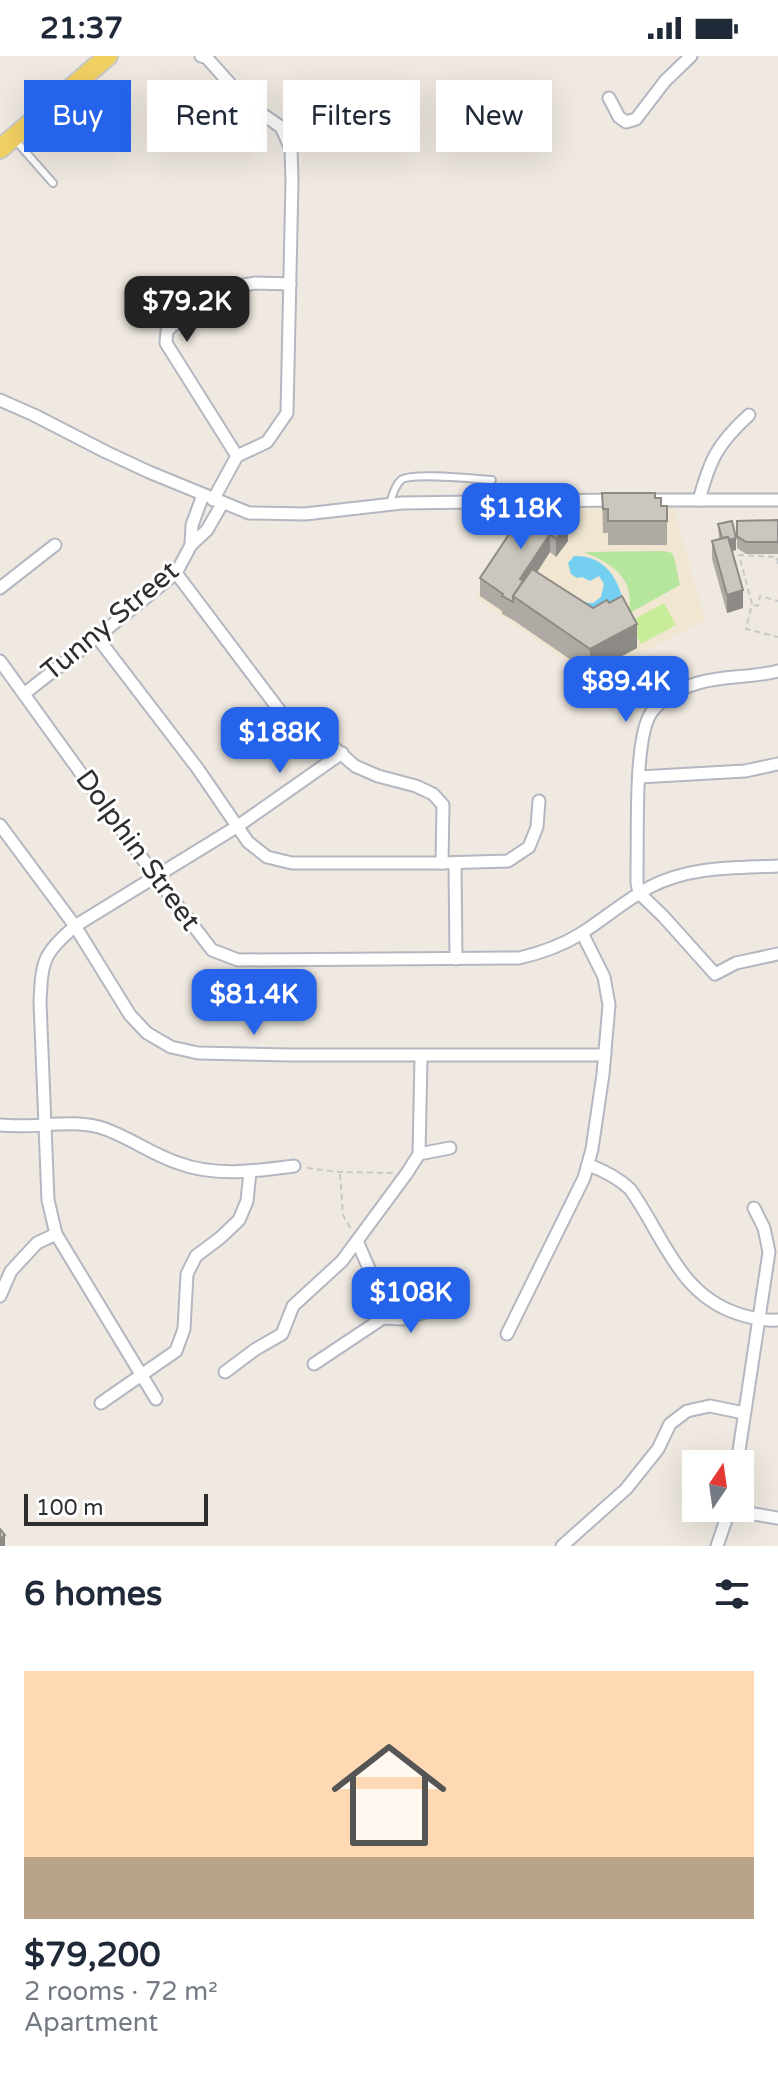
<!DOCTYPE html>
<meta charset="utf-8">
<style>
body{margin:0;font-family:"Varela Round",sans-serif;background:#f2f2f3;color:#1f2937;height:100vh;display:flex;flex-direction:column;font-size:30px;white-space:nowrap}
*{box-sizing:border-box;margin:0}
p{font-size:26px;color:#747a83}
.icon{flex:none;width:44px;height:44px;fill:none;stroke:currentColor;stroke-width:2;stroke-linecap:round;stroke-linejoin:round}
.map{position:relative;height:1490px;overflow:hidden}
.panel{display:flex;flex-direction:column;background:#fff;flex:1}
.panel>*{flex:none}
.hud{position:absolute;left:24px;top:24px;width:730px;height:72px;display:flex;gap:16px}
.needle{width:52px;rotate:13deg}
.controls{position:absolute;left:682px;top:1394px;display:grid;gap:16px}
.controls a{display:grid;place-items:center;width:72px;height:72px;border-radius:0px;background:#fff;box-shadow:0 8px 32px #0002;font-size:40px}
.scale{position:absolute;left:24px;bottom:20px;width:184px;box-sizing:border-box;padding-left:8px;border:4px solid #2e2e2e;border-top:0;font-size:22px;line-height:28px;white-space:nowrap;color:#2e2e2e;-webkit-text-stroke:6px #fff;paint-order:stroke}
.price{position:absolute;translate:-50% -68px;padding:0 18px;border-radius:16px;background:#2563eb;color:#fff;font-size:26px;line-height:52px;filter:drop-shadow(0 2px 4px #0008)}
.price::after{content:'';position:absolute;left:50%;top:48px;width:24px;height:18px;margin-left:-12px;background:inherit;clip-path:polygon(0 0,100% 0,50% 100%)}
.price.active{background:#222;color:#fff}
ul{padding:0;list-style:none}
li{display:grid;align-content:center;gap:16px;height:424px;padding:0 24px}
li span{display:grid;place-items:center;height:248px;border-radius:0px;color:#555}
li>.icon{margin-inline-start:auto}
span .icon{width:144px;height:144px;fill:#fffc;stroke-width:1}
li b{font-size:34px}
h2{display:flex;justify-content:space-between;align-items:center;height:96px;padding:0 24px;font-size:34px}
.chip{padding:0 28px;border-radius:0px;background:#fff;box-shadow:0 8px 32px #0002;font-size:28px;line-height:72px}
.chip.active{background:#2563eb;color:#fff}
.status{display:flex;justify-content:space-between;align-items:center;height:56px;padding:0 40px;background:#fff;direction:ltr}
.status svg{height:22px;fill:currentColor}
.map>svg:first-child{display:block}
</style>
<div class="status"><b>21:37</b><svg viewBox="0 0 49 12"><path d="M0 12V9h3v3zM5 12V6h3v6zM10 12V3h3v9zM15 12V0h3v12zM26 1h20v11H26zM47 4h2v5h-2z"/></svg></div>
<div class="map">
<svg width="778" height="1490" viewBox="0 0 778 1490">
<rect width="100%" height="100%" fill="#efe9e1"/>
<!-- education -->
<path fill="#f0e6d1" d="M674,452L705,564L592,623L476,542L536,453Z"/>
<!-- green -->
<path fill="#b6e59e" d="M664,495L672,497L674,501L680,529L628,558C637,524 612,507 584,496Z"/>
<!-- pitch -->
<path fill="#c9ec9a" d="M664,547L676,569L641,588L629,566Z"/>
<!-- water -->
<path fill="#75cff0" d="M574,500C604,499 619,522 624,549L595,568L565,536C576,538 581,548 593,547L601,541L604,528L599,520L590,525L582,521L577,522L571,518L568,507Z"/>
<g fill="none" stroke-linecap="round" stroke-linejoin="round">
<!-- lane casing -->
<g stroke="#b4b7c1" stroke-width="10">
<g id="lane">
<path d="M15,84L53,127"/>
<path d="M390,447C392,440 395,429 401,424C411,416 476,423 492,424"/>
</g>
</g>
<!-- street casing -->
<g stroke="#b4b7c1" stroke-width="15">
<g id="street">
<path d="M201,0L207,2L249,49L281,71L291,93L292,125L287,357L267,386L237,400L213,444"/>
<path d="M609,42L619,61L626,66L636,63L665,25L691,0"/>
<path d="M0,344L34,359L106,396L149,416L249,457L305,458L402,447L614,444"/>
<path d="M237,400L166,287L167,275L172,270L238,230L256,227L290,228"/>
<path d="M203,439L192,469L191,489L207,474L222,448"/>
<path d="M647,444H778"/>
<path d="M699,444C710,404 717,388 749,359"/>
<path d="M176,517L286,663L321,680L355,710L378,720L416,730L433,738L443,749L442,807"/>
<path d="M0,532L55,489"/>
<path d="M97,581L198,713L248,786L267,801L292,807H442L508,805L529,791L537,771L539,745"/>
<path d="M0,605L155,820L212,894L238,904L519,902C541,897 563,889 582,877C605,862 626,844 650,831C690,810 734,812 778,810"/>
<path d="M778,615C752,622 724,619 698,627C681,632 662,641 651,657C634,682 638,777 637,811V827L639,837L663,860L715,918L736,907L778,898"/>
<path d="M25,637L97,581L176,517L191,489"/>
<path d="M639,721L745,715L778,708"/>
<path d="M0,769L75,870L130,959L147,977L171,991L198,997L290,999H605"/>
<path d="M455,807L456,903"/>
<path d="M0,1069C33,1073 67,1063 99,1071C127,1079 150,1098 178,1107C215,1121 256,1115 294,1110"/>
<path d="M419,1098L450,1092"/>
<path d="M589,1109C605,1115 617,1121 630,1133C663,1179 678,1237 736,1257C750,1262 763,1265 778,1264"/>
<path d="M0,1240L11,1215L37,1187L56,1178"/>
<path d="M383,1262L402,1263L432,1254"/>
<path d="M507,1278L584,1122L592,1093L603,1018L609,949L604,921L582,877"/>
<path d="M314,1308L383,1262L388,1256L357,1185"/>
<path d="M225,1316L256,1293L282,1278L293,1250L342,1205L407,1117L419,1098L421,1001"/>
<path d="M156,1343L56,1178L48,1144L40,946C42,903 43,899 75,870L238,770L342,697"/>
<path d="M101,1347L176,1295L184,1273L187,1218L196,1200L220,1182L239,1164L247,1145L250,1116"/>
<path d="M737,1408L769,1196L764,1172L754,1152"/>
<path d="M730,1454L778,1462"/>
<path d="M562,1490L626,1433L658,1393L670,1368L687,1355L710,1350L744,1357"/>
<path d="M717,1490L730,1452"/>
</g>
</g>
<!-- primary casing -->
<g stroke="#c9c9c9" stroke-width="22">
<path id="primary" d="M0,93L108,0"/>
</g>
<!-- path -->
<g stroke="#c9c9c9" stroke-width="2" stroke-dasharray="6 4" stroke-linecap="butt">
<path d="M778,508L777,501L739,499L752,548L746,573L778,581"/>
<path d="M754,549L758,550L760,540L778,545"/>
<path d="M307,1112L340,1116L393,1117"/>
<path d="M340,1118L343,1159L351,1173"/>
</g>
<!-- lane -->
<use href="#lane" stroke="#fff" stroke-width="6"/>
<!-- street -->
<use href="#street" stroke="#fff" stroke-width="11"/>
<!-- primary -->
<use href="#primary" stroke="#f2d163" stroke-width="18"/>
</g>
<!-- wall -->
<g fill="#afaba4">
<path d="M602,437L655,442L661,450H667V489H608V477H603Z"/>
<path d="M529,448L568,485L556,501L550,496L537,517L637,592L590,617L513,564L502,558V555L480,540V522Z"/>
<path d="M778,464V498H746L737,492V465Z"/>
<path d="M718,468L736,494L732,495L743,552L727,557L712,503V485L719,483Z"/>
</g>
<!-- shaded-wall -->
<g fill="#8e8b86">
<path d="M568,467V485L556,501V483Z"/>
<path d="M550,478V496L526,532L520,523Z"/>
<path d="M736,482V494L723,498V485Z"/>
<path d="M743,534V552L727,557V539Z"/>
<path d="M637,568V592L590,617V593Z"/>
<path d="M5,1479V1490H0V1483Z"/>
</g>
<!-- building -->
<g fill="#cbc7bf" stroke="#8e8b86" stroke-width="2">
<path d="M602,437H655V442H661V450H667V465H608V453H603Z"/>
<path d="M529,448L553,465L558,459L568,467L556,483L550,478L520,523L523,525L513,540V546L502,540L503,538L480,522Z"/>
<path d="M778,464V486H746L737,480V465Z"/>
<path d="M732,465L736,482L729,484L728,481L722,482L718,468Z"/>
<path d="M728,481L743,534L727,539L712,485Z"/>
<path d="M532,513L593,552L607,544L609,547L622,540L637,568L590,593L513,540Z"/>
<path d="M0,1473L5,1479L0,1483Z"/>
</g>
<g text-anchor="middle" dominant-baseline="central" stroke-width="6" stroke-linejoin="round" paint-order="stroke">
<!-- street labels -->
<g font-size="28" fill="#2e2e2e" stroke="#fff">
<text transform="translate(110 565) rotate(-40)">Tunny Street</text>
<text transform="translate(138 794) rotate(54)">Dolphin Street</text>
</g>
</g>
</svg>
<div class="controls">
<a><svg class="needle" viewBox="-14 -14 28 28"><path d="M0-13l5 13h-10z" fill="#e53935"/><path d="M0 13l5-13h-10z" fill="#747a83"/></svg></a>
</div>
<div class="scale">100 m</div>
<b class="price active" style="left:187px;top:288px">$79.2K</b>
<b class="price" style="left:521px;top:495px">$118K</b>
<b class="price" style="left:626px;top:668px">$89.4K</b>
<b class="price" style="left:280px;top:719px">$188K</b>
<b class="price" style="left:254px;top:981px">$81.4K</b>
<b class="price" style="left:411px;top:1279px">$108K</b>
<div class="hud">
<a class="chip active">Buy</a>
<a class="chip">Rent</a>
<a class="chip">Filters</a>
<a class="chip">New</a>
</div>
</div>
<section class="panel">
<h2>6 homes<svg class="icon" aria-label="filters" viewBox="0 0 24 24"><path d="M4 7h16M4 17h16"/><circle cx="9" cy="7" r="2"/><circle cx="15" cy="17" r="2"/></svg></h2>
<ul>
<li><span style="background:linear-gradient(#ffd9b3 75%,#b9a48a 0)"><svg class="icon" aria-label="home" viewBox="0 0 24 24"><path d="M3 11l9-7 9 7M6 9v11h12V9"/></svg></span><div><b>$79,200</b><p>2 rooms · 72 m²</p><p>Apartment</p></div></li>
</ul>
</section>
